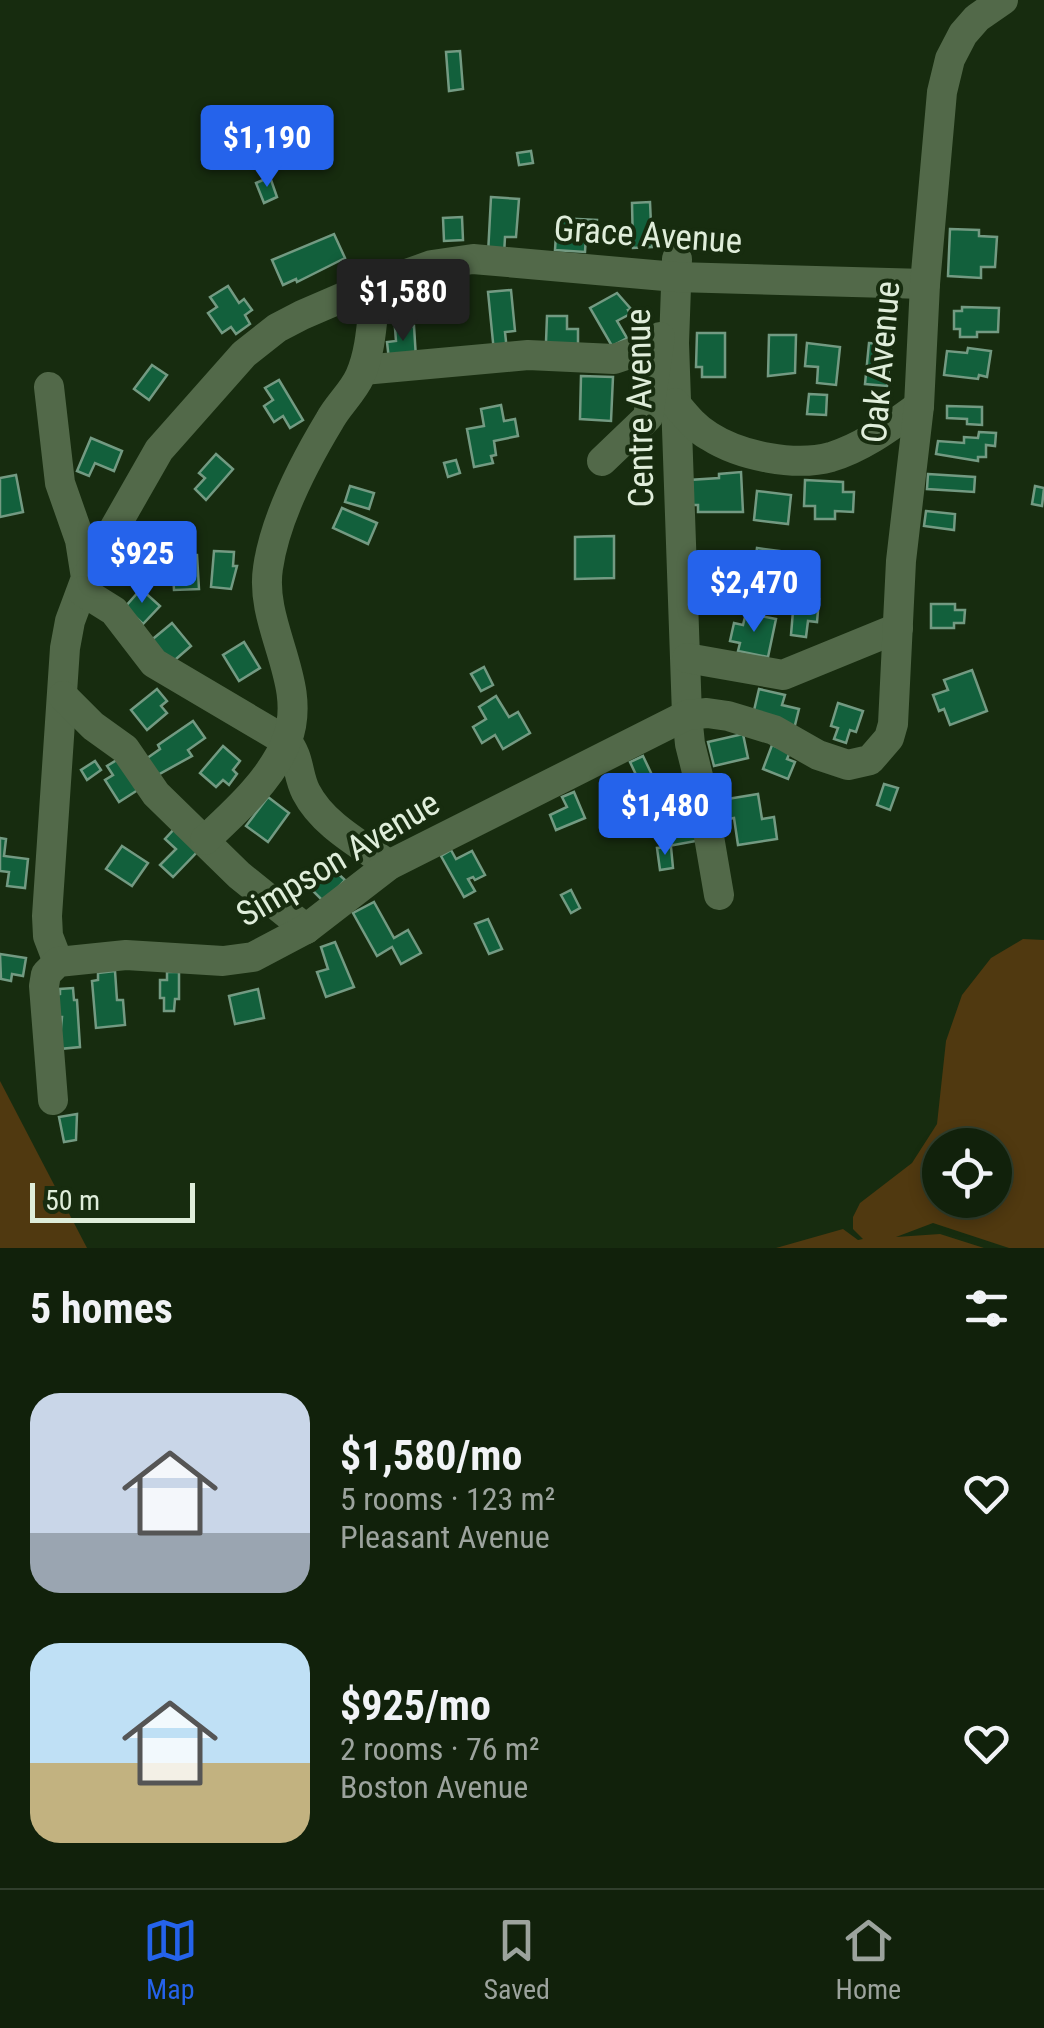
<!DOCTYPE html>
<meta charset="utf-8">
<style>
body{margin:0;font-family:"Roboto Condensed",sans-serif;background:#1a2914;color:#f1f3f6;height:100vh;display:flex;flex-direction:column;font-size:38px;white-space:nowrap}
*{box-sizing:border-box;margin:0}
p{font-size:32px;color:#9ca39d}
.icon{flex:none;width:55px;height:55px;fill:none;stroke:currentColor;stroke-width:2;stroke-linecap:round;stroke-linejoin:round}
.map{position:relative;height:1248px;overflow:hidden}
.details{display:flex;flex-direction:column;background:#11210b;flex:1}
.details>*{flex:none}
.controls{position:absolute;left:922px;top:1128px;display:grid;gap:20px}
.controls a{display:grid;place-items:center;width:90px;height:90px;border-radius:50%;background:#11210b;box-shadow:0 5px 15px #0003,0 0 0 2px #303e2c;font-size:50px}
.scale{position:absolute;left:30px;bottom:25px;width:165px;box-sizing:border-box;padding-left:10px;border:5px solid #dfedda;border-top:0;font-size:28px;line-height:35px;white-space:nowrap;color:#dfedda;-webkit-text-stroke:8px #172c0f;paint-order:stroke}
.price{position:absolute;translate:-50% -85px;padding:0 22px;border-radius:10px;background:#2563eb;color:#fff;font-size:32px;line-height:65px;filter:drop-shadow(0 2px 5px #0008)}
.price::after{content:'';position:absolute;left:50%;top:60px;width:30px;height:22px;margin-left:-15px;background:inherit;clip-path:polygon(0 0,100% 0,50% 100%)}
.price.current{background:#222;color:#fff}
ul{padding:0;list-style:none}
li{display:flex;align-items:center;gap:30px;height:250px;padding:0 30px}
li span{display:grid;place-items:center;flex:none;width:280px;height:200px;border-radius:30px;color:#555}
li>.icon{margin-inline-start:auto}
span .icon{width:120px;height:120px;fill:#fffc;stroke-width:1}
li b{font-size:42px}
h2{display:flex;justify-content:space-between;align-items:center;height:120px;padding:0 30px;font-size:42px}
.tab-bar{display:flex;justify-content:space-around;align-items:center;height:140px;border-top:2px solid #303e2c;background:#11210b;font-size:28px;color:#9ca39d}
.tab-bar a{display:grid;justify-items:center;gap:5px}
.tab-bar .current{color:#2563eb}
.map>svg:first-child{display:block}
</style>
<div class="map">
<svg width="1044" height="1248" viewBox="0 0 1044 1248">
<rect width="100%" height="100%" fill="#172c0f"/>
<!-- green -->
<g fill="#503910" fill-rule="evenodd">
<path d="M1023,939L1044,940V1248H1009L933,1223L896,1237L940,1234L984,1248H776L843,1229L858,1240L863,1239L853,1229V1217L860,1203L912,1163L937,1124L946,1041L962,995L991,958ZM995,1145V1200H940V1145Z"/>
<path d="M0,1081L87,1248H0Z"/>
</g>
<!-- building -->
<g fill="#12603c" stroke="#739a82" stroke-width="2.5">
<path d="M460,51L463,89L449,91L446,52Z"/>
<path d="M531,151L533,163L519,165L517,153Z"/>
<path d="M270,177L277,197L264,203L256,183Z"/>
<path d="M491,197L519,199L516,237H505L504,255L488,254Z"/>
<path d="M650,202L652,247L633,248L632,203Z"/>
<path d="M462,217L463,240L444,241L443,218Z"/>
<path d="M557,218L597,220L596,236L586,235L585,252L555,250Z"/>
<path d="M950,229L979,230V236L997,237L995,267H981V278L948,276Z"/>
<path d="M334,234L345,258L297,282L296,279L283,285L272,260Z"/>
<path d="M228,286L239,303L244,299L252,310L245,315L250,324L236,334L231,327L222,333L208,313L217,307L210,297Z"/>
<path d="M511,290L515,331L505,332L507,351L494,352L488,292Z"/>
<path d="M617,293L631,309L628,310L630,314L617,321L627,338L612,346L590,308Z"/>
<path d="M962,307L999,308L998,332H977V337H960V329H954V311H962Z"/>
<path d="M547,316H567V329H578V351L546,342Z"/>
<path d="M414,326L416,358L389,360L387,342L396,341L395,328Z"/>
<path d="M697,333H725V377H702V367H696Z"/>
<path d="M769,335H796L795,373L768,376Z"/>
<path d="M807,343L840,347L836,385L817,383L818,367L805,366Z"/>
<path d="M869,343L891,345L887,386L865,384Z"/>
<path d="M968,348L991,351L987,377L979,375L978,379L944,375L947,351L967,353Z"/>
<path d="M152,365L167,375L149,400L134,389Z"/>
<path d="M581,376L613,377L611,421L580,419Z"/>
<path d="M279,380L303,420L290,428L283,416L274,422L264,406L273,400L265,388Z"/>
<path d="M809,394L827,395L826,415L807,414Z"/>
<path d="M501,405L504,421L515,419L518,436L494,441L496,455L491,456L493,463L474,467L467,429L484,426L481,409Z"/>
<path d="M947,406L982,407V425L967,424V419L947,418Z"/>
<path d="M979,432L996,433L995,446L986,445V457H978V461L936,454L938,441L964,443V437L978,438Z"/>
<path d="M91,438L122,451L114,471L95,463L89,476L77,471Z"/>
<path d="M216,454L233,469L206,500L195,489L205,478L199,473Z"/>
<path d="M456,460L460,473L448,477L444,463Z"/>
<path d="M741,472L743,512H698V505H690L689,480L719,478V474Z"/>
<path d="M928,474L975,477L974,492L927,489Z"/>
<path d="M16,475L23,512L0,517V478Z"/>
<path d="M805,480L843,482V492H854L853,512L835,511V519H815V506H804Z"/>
<path d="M350,486L374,493L369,509L345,502Z"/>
<path d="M1035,486L1044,488L1042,506L1032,504Z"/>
<path d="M757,491L791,495L788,524L754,520Z"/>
<path d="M342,508L377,523L368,544L333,528Z"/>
<path d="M926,511L955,514L954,530L924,526Z"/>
<path d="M614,536V578L575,579V537Z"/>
<path d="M757,548L780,551L778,564L755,562Z"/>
<path d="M214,551L234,552L233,566H237L231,589L211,587Z"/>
<path d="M197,555L199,589L174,590L172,556Z"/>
<path d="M141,589L160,606L143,624L125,607Z"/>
<path d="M802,597L819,599L817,622L808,621L806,637L791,635L793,611L801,612Z"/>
<path d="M931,604H955V610H965L964,623H954V628H931Z"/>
<path d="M746,613L776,619L768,657L738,651L740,643L730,641L734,623L743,625Z"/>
<path d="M172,623L191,646L168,666L148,643Z"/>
<path d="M244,642L260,668L239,681L223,655Z"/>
<path d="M484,667L493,685L481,691L471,674Z"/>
<path d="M972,670L987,711L950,725L944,709L939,711L933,695L948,690L944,680Z"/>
<path d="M157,689L167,701L161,706L167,713L147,730L131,710Z"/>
<path d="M759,689L785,695L782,705L799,709L794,729L752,719Z"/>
<path d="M496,696L509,717L518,712L530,733L503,749L495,735L482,743L473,727L486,719L479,707Z"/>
<path d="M838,703L863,711L856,732L850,730L846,743L834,739L838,728L831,726Z"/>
<path d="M193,721L205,738L188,750L192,756L154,777L143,761L160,749L158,745Z"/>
<path d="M743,734L748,758L714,766L708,742Z"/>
<path d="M772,745L790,752L787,759L795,762L788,779L763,769Z"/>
<path d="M223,746L240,761L233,770L237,774L229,785L223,780L216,787L200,773Z"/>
<path d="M643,756L652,775L639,781L630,762Z"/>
<path d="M120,758L141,788L119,802L105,780L113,775L107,766Z"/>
<path d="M95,761L101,770L87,780L81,770Z"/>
<path d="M884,784L898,788L890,810L877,805Z"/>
<path d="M574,792L585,818L556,830L550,815L567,807L562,797Z"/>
<path d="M758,794L762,819L774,817L777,839L738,845L734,818L718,821L715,801Z"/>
<path d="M268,797L289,813L268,842L246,826Z"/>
<path d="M696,808L701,840L663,847L657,814Z"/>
<path d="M176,827L199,850L173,877L160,865L176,849L165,839Z"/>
<path d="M0,838L6,839L4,856L28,859L25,888L7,886L9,872L0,871Z"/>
<path d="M122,846L148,863L132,886L106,869Z"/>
<path d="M671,847L673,868L660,870L657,848Z"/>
<path d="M451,850L456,859L472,851L485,875L475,880L473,877L468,879L475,891L464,897L441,856Z"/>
<path d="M321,864L327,871L331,867L345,880L324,902L304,882Z"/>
<path d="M571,890L580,908L571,913L561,895Z"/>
<path d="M374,902L394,938L408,930L421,953L401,964L392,947L377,956L353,913Z"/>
<path d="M488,919L502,949L489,954L475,924Z"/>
<path d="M335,942L354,987L326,997L317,972L328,969L321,947Z"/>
<path d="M0,954L26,958L23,976L12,974L11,981L1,979Z"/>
<path d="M115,971L117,1000H123L125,1025L96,1028L92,981L98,980V973Z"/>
<path d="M167,972H179V999H175L174,1011H164V998H160V980H167Z"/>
<path d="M73,988L74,1000H77L80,1047L59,1049L62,1017H57L56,995L60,994V989Z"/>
<path d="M258,989L264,1018L235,1024L229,996Z"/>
<path d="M77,1114L76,1140L64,1142L59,1117Z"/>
</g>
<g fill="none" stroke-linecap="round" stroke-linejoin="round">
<!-- minor -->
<g stroke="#526949" stroke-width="30">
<path d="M677,259L674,343L687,715L690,744L700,784L719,895"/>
<path d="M363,370L528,355L614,359L659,344"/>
<path d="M49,387L60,483L80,540L86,578L70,621L65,648L47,916L48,936L58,962"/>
<path d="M675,403C685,415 695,428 709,436C740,456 795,467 831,457C864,447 891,426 919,406"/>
<path d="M602,461L648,417L660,337"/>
<path d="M86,578L159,450L244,354L277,328L302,315L353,293L432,265L473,259L676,277L925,284"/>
<path d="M82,591L114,611L154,663L286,741C300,756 297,775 306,792C323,825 360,844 389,865"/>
<path d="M687,658L783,675L898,628"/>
<path d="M63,696L93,726L125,749L156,794L239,875L306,929"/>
<path d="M205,840C235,812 272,779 287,740C309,683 259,626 268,568C275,518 304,463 330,420C338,405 353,392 360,376C372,350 372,314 376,286"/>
<path d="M53,1100L44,986L46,974L58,962L126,955L223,961L253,957L306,929L389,865L687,715L707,713L728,716L774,730L818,755L848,765L870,760L889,738L893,724L901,561L919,406L925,284L942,92L950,59L963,34L977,18L1003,0"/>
</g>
</g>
<g text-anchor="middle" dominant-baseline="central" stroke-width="8" stroke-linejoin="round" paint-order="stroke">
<!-- street labels -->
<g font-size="35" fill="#dfedda" stroke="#172c0f">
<text transform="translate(648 235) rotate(4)">Grace Avenue</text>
<text transform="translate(881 362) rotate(-85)">Oak Avenue</text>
<text transform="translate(640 408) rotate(-91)">Centre Avenue</text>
<text transform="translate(338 859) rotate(-31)">Simpson Avenue</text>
</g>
</g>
</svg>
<div class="controls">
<a><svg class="icon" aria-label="locate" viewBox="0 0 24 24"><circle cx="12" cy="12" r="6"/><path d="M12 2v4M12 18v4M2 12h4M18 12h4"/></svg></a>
</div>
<div class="scale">50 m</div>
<b class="price" style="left:267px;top:190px">$1,190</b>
<b class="price current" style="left:403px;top:344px">$1,580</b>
<b class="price" style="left:142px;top:606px">$925</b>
<b class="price" style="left:754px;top:635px">$2,470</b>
<b class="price" style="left:665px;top:858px">$1,480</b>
</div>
<section class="details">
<h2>5 homes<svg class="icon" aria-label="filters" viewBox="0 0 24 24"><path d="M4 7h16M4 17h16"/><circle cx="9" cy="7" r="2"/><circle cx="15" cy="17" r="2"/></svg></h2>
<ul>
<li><span style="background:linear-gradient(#c9d6e8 70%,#9aa5b1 0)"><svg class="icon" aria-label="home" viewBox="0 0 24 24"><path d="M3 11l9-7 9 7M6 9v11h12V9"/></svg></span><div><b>$1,580/mo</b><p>5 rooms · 123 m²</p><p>Pleasant Avenue</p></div><svg class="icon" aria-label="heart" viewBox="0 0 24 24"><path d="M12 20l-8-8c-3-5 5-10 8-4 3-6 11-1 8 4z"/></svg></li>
<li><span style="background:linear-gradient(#bfe0f5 60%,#c2b280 0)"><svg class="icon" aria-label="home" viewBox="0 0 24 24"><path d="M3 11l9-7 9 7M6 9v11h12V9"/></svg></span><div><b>$925/mo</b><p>2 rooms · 76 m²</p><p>Boston Avenue</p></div><svg class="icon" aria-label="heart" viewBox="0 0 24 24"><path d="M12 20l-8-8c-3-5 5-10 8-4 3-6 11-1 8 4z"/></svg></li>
</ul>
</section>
<nav class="tab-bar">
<a class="current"><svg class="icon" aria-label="map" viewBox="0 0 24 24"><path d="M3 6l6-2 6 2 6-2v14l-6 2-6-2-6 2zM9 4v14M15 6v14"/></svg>Map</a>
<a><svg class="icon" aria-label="saved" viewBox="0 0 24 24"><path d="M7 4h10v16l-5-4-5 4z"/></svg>Saved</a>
<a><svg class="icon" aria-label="home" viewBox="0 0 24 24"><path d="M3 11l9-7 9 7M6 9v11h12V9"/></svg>Home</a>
</nav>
